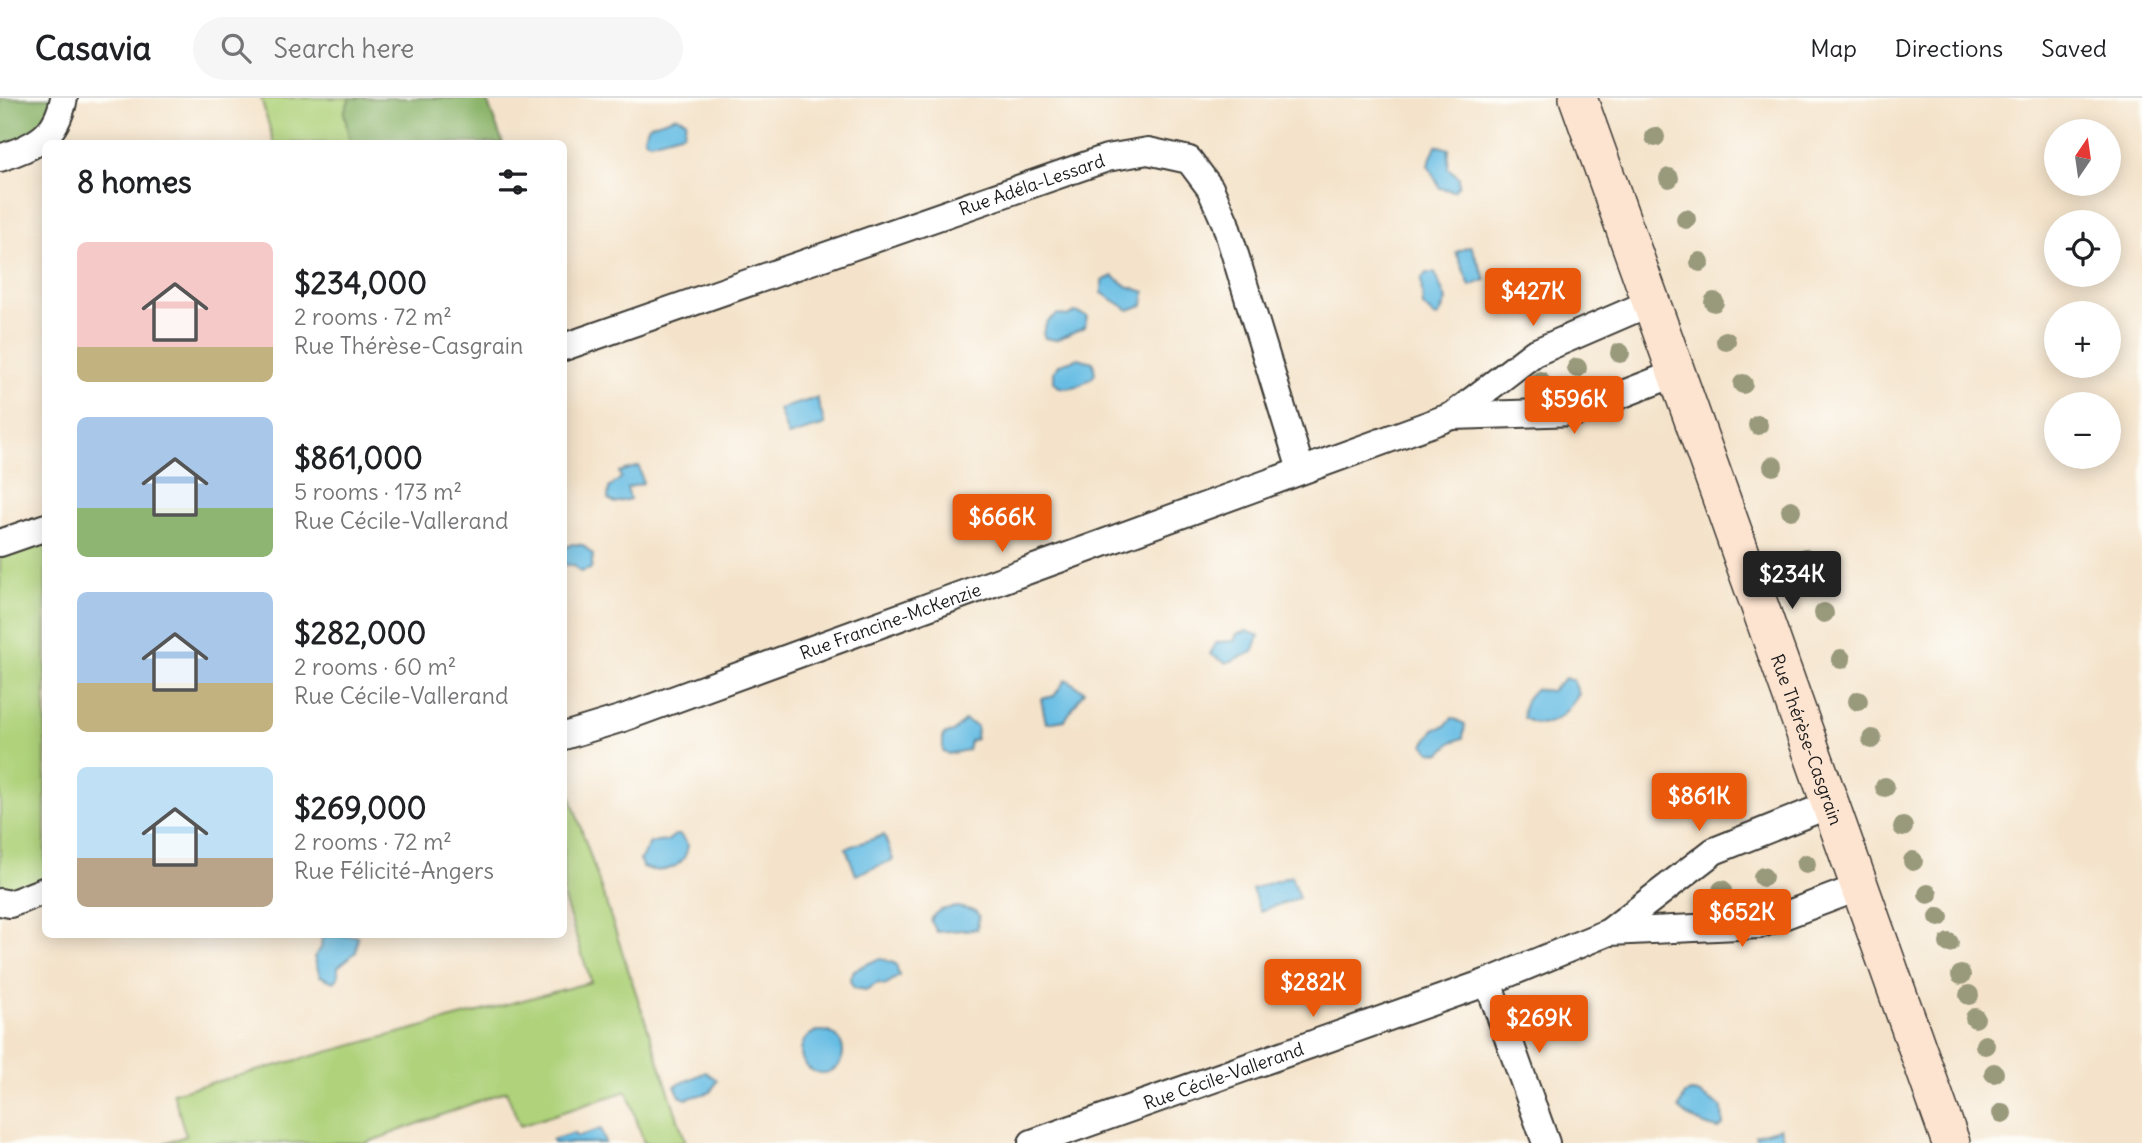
<!DOCTYPE html>
<meta charset="utf-8">
<style>
body{margin:0;font-family:Delius,sans-serif;background:#f6f6f6;color:#202124;height:100vh;display:flex;flex-direction:column;font-size:26px;white-space:nowrap}
*{box-sizing:border-box;margin:0}
p{font-size:23px;color:#757577}
.icon{flex:none;width:38px;height:38px;fill:none;stroke:currentColor;stroke-width:2;stroke-linecap:round;stroke-linejoin:round}
.map{position:relative;flex:1;overflow:hidden}
.panel{position:absolute;left:42px;top:42px;width:525px;height:798px;display:flex;flex-direction:column;background:#fff;border-radius:10px;box-shadow:0 4px 18px #0003}
.panel>*{flex:none}
.needle{width:46px;rotate:13deg}
.tools{position:absolute;left:2044px;top:21px;display:grid;gap:14px}
.tools a{display:grid;place-items:center;width:77px;height:77px;border-radius:50%;background:#fff;box-shadow:0 4px 18px #0003;font-size:35px}
.price{position:absolute;translate:-50% -60px;padding:0 16px;border-radius:7px;background:#ea580c;color:#fff;font-size:23px;line-height:46px;filter:drop-shadow(0 2px 4px #0008)}
.price::after{content:'';position:absolute;left:50%;top:42px;width:21px;height:16px;margin-left:-10px;background:inherit;clip-path:polygon(0 0,100% 0,50% 100%)}
.price.current{background:#222;color:#fff}
ul{padding:0;list-style:none}
li{display:flex;align-items:center;gap:21px;height:175px;padding:0 35px}
li span{display:grid;place-items:center;flex:none;width:196px;height:140px;border-radius:10px;color:#555}
li>.icon{margin-inline-start:auto}
span .icon{width:84px;height:84px;fill:#fffc;stroke-width:1}
li b{font-size:30px}
h2{display:flex;justify-content:space-between;align-items:center;height:84px;padding:0 35px;font-size:30px}
header{display:flex;align-items:center;gap:42px;box-sizing:border-box;height:98px;padding:0 35px;background:#fff;border-bottom:2px solid #e0e0e0}
header strong{font-size:33px}
nav{display:flex;gap:38px;margin-inline-start:auto;font-size:24px}
.search{width:490px;height:63px;background:#f6f6f6;display:flex;align-items:center;gap:18px;box-sizing:border-box;padding:0 24px;border-radius:38px;color:#757577;font-size:26px}
.map>svg:first-child{display:block}
</style>
<header>
<strong>Casavia</strong>
<div class="search"><svg class="icon" aria-label="search" viewBox="0 0 24 24"><circle cx="10" cy="10" r="6"/><path d="M15 15l6 6"/></svg>Search here</div>
<nav><a>Map</a><a>Directions</a><a>Saved</a></nav>
</header>
<div class="map">
<svg width="2142" height="1045" viewBox="0 0 2142 1045">
<rect width="100%" height="100%" fill="#fdfcf7"/>
<filter id="ink" filterUnits="userSpaceOnUse"><feTurbulence type="fractalNoise" baseFrequency=".0143" numOctaves="2"/><feDisplacementMap in="SourceGraphic" scale="14" xChannelSelector="R" yChannelSelector="G"/><feConvolveMatrix kernelMatrix="1 2 1 2 8 2 1 2 1" color-interpolation-filters="sRGB"/></filter>
<filter id="wash" filterUnits="userSpaceOnUse"><feTurbulence type="fractalNoise" baseFrequency=".00686" numOctaves="4" result="noise"/><feDisplacementMap in="SourceGraphic" scale="28" xChannelSelector="R" yChannelSelector="G"/><feGaussianBlur stdDeviation="1.57" result="paint"/><feColorMatrix in="noise" values="0 0 0 0 0 0 0 0 0 0 0 0 0 0 0 0 0 1.4 0 .05"/><feComposite in="paint" operator="in"/></filter>
<g filter="url(#wash)">
<rect width="100%" height="100%" fill="#f4e3ca"/>
<!-- green -->
<g fill="#afd27a" stroke="#66774b" stroke-width="2">
<path d="M261,0H400L418,45H274Z"/>
<path d="M40,431L46,447L45,792L0,804V445Z"/>
<path d="M564,679L686,1045H644L627,993L520,1028L506,993L366,1045H164L186,1038L173,995L591,884L564,801Z"/>
</g>
<!-- forest -->
<g fill="#8bb46a" stroke="#546843" stroke-width="2">
<path d="M0,0H64L56,27L0,60Z"/>
<path d="M350,0H486L503,45H350L344,14Z"/>
</g>
<!-- water -->
<g fill="#67bde4" stroke="#426c80" stroke-width="2">
<path d="M677,18L686,22L684,35L651,44L646,43L644,38L649,27Z"/>
<path d="M1436,47L1449,51L1448,70L1459,79V87L1454,93L1440,90L1428,67Z"/>
<path d="M1471,148L1486,182L1470,188L1456,154Z"/>
<path d="M1427,175H1435L1446,202L1439,218L1434,219L1423,208L1421,181Z"/>
<path d="M1113,178L1127,188L1145,194L1143,207L1129,212L1102,195V183Z"/>
<path d="M1075,214L1087,218L1085,229L1056,242L1045,240L1043,235L1047,224L1058,216L1067,218Z"/>
<path d="M1078,260L1093,264L1095,276C1088,286 1070,292 1059,289L1054,284V273L1060,266Z"/>
<path d="M817,300L825,327L788,338L779,311Z"/>
<path d="M639,368L643,385L627,390L630,401L615,405L608,401L609,390L621,380L619,374Z"/>
<path d="M572,446L583,447L593,457L591,471L580,474L573,467H564V450Z"/>
<path d="M1247,533L1259,538L1253,554L1226,565L1210,556L1217,544L1234,543L1237,536Z"/>
<path d="M1565,580L1573,582L1579,596C1566,616 1548,636 1524,620C1522,607 1526,599 1536,591L1551,593Z"/>
<path d="M1066,581L1084,593L1065,622L1046,625L1041,601L1054,598Z"/>
<path d="M1452,620L1465,626L1463,640L1452,644L1441,655L1430,654L1424,647L1434,631L1444,629Z"/>
<path d="M965,622L977,628L976,641L970,643L968,652L948,656L943,654V637L953,634Z"/>
<path d="M675,737H680L688,747C685,771 662,777 642,769L640,762L650,745L667,743Z"/>
<path d="M884,737L893,762L856,777L846,750Z"/>
<path d="M1291,778L1299,800L1260,813L1252,791Z"/>
<path d="M958,809L975,813L979,818L977,831L937,834L931,823C935,810 946,811 958,809Z"/>
<path d="M322,837L358,838L356,854L338,869V880L334,884L320,878L314,859L321,850Z"/>
<path d="M880,860L896,866L899,878L885,887L878,885L866,892L854,890L850,883L854,872Z"/>
<circle cx="822" cy="954" r="21"/>
<path d="M706,974L717,982L711,994L686,1001L680,998L675,988Z"/>
<path d="M1691,994L1698,995L1722,1010L1723,1027L1718,1031C1704,1028 1688,1020 1679,1010L1685,996Z"/>
<path d="M1780,1030L1785,1045H1758L1755,1037Z"/>
<path d="M601,1031L605,1045H553L552,1042L574,1035L576,1039Z"/>
</g>
</g>
<g filter="url(#ink)">
<g fill="none" stroke-linecap="round" stroke-linejoin="round">
<!-- street casing -->
<g stroke="#3c3a36" stroke-width="30">
<g id="street">
<path d="M0,60C36,47 56,40 64,0"/>
<path id="s1" d="M564,249L1107,60L1148,53L1189,62L1210,90L1225,124L1301,372"/>
<path d="M1452,318L1534,255L1652,204"/>
<path d="M0,445L46,429"/>
<path id="s2" d="M564,638L623,620L1452,318L1577,314L1679,274"/>
<path d="M0,804L10,806L46,792"/>
<path d="M1609,834L1759,827L1860,789"/>
<path d="M1488,884L1546,1045"/>
<path id="s3" d="M1032,1045L1488,884L1609,834L1714,753L1829,707"/>
</g>
</g>
<!-- secondary casing -->
<g stroke="#3c3a36" stroke-width="40">
<g id="secondary">
<path id="s4" d="M1578,0C1703,348 1827,697 1951,1045"/>
</g>
</g>
<!-- street -->
<use href="#street" stroke="#fff" stroke-width="26"/>
<!-- secondary -->
<use href="#secondary" stroke="#fde4d0" stroke-width="37"/>
</g>
<!-- trees -->
<g fill="#99997c">
<circle cx="1655" cy="39" r="10"/>
<circle cx="1669" cy="80" r="10"/>
<circle cx="1686" cy="121" r="10"/>
<circle cx="1700" cy="164" r="10"/>
<circle cx="1714" cy="204" r="10"/>
<circle cx="1726" cy="243" r="10"/>
<circle cx="1620" cy="255" r="10"/>
<circle cx="1577" cy="270" r="10"/>
<circle cx="1540" cy="283" r="10"/>
<circle cx="1743" cy="286" r="10"/>
<circle cx="1758" cy="327" r="10"/>
<circle cx="1773" cy="368" r="10"/>
<circle cx="1791" cy="412" r="10"/>
<circle cx="1805" cy="460" r="10"/>
<circle cx="1824" cy="515" r="10"/>
<circle cx="1841" cy="561" r="10"/>
<circle cx="1858" cy="603" r="10"/>
<circle cx="1872" cy="641" r="10"/>
<circle cx="1885" cy="689" r="10"/>
<circle cx="1903" cy="729" r="10"/>
<circle cx="1913" cy="763" r="10"/>
<circle cx="1806" cy="766" r="10"/>
<circle cx="1763" cy="779" r="10"/>
<circle cx="1722" cy="792" r="10"/>
<circle cx="1928" cy="796" r="10"/>
<circle cx="1939" cy="819" r="10"/>
<circle cx="1949" cy="845" r="10"/>
<circle cx="1961" cy="877" r="10"/>
<circle cx="1969" cy="897" r="10"/>
<circle cx="1975" cy="920" r="10"/>
<circle cx="1985" cy="947" r="10"/>
<circle cx="1994" cy="975" r="10"/>
<circle cx="2002" cy="1015" r="10"/>
</g>
</g>
<g text-anchor="middle" dominant-baseline="central" stroke-width="5" stroke-linejoin="round" paint-order="stroke">
<!-- street labels -->
<g font-size="18" fill="#1c1c1c" stroke="#fdfcf7">
<text stroke="none"><textPath href="#s1" startOffset="495">Rue Adéla-Lessard</textPath></text>
<text stroke="none"><textPath href="#s2" startOffset="346">Rue Francine-McKenzie</textPath></text>
<text stroke="none"><textPath href="#s4" startOffset="681">Rue Thérèse-Casgrain</textPath></text>
<text stroke="none"><textPath href="#s3" startOffset="203">Rue Cécile-Vallerand</textPath></text>
</g>
</g>
</svg>
<div class="tools">
<a><svg class="needle" viewBox="-14 -14 28 28"><path d="M0-13l5 13h-10z" fill="#e53935"/><path d="M0 13l5-13h-10z" fill="#757577"/></svg></a>
<a><svg class="icon" aria-label="locate" viewBox="0 0 24 24"><circle cx="12" cy="12" r="6"/><path d="M12 2v4M12 18v4M2 12h4M18 12h4"/></svg></a>
<a>+</a>
<a>−</a>
</div>
<b class="price" style="left:1533px;top:230px">$427K</b>
<b class="price" style="left:1574px;top:338px">$596K</b>
<b class="price" style="left:1002px;top:456px">$666K</b>
<b class="price current" style="left:1792px;top:513px">$234K</b>
<b class="price" style="left:1699px;top:735px">$861K</b>
<b class="price" style="left:1742px;top:851px">$652K</b>
<b class="price" style="left:1313px;top:921px">$282K</b>
<b class="price" style="left:1539px;top:957px">$269K</b>
<section class="panel">
<h2>8 homes<svg class="icon" aria-label="filters" viewBox="0 0 24 24"><path d="M4 7h16M4 17h16"/><circle cx="9" cy="7" r="2"/><circle cx="15" cy="17" r="2"/></svg></h2>
<ul>
<li><span style="background:linear-gradient(#f6c9c9 75%,#c2b280 0)"><svg class="icon" aria-label="home" viewBox="0 0 24 24"><path d="M3 11l9-7 9 7M6 9v11h12V9"/></svg></span><div><b>$234,000</b><p>2 rooms · 72 m²</p><p>Rue Thérèse-Casgrain</p></div></li>
<li><span style="background:linear-gradient(#a9c7e8 65%,#8fb573 0)"><svg class="icon" aria-label="home" viewBox="0 0 24 24"><path d="M3 11l9-7 9 7M6 9v11h12V9"/></svg></span><div><b>$861,000</b><p>5 rooms · 173 m²</p><p>Rue Cécile-Vallerand</p></div></li>
<li><span style="background:linear-gradient(#a9c7e8 65%,#c2b280 0)"><svg class="icon" aria-label="home" viewBox="0 0 24 24"><path d="M3 11l9-7 9 7M6 9v11h12V9"/></svg></span><div><b>$282,000</b><p>2 rooms · 60 m²</p><p>Rue Cécile-Vallerand</p></div></li>
<li><span style="background:linear-gradient(#bfe0f5 65%,#b9a48a 0)"><svg class="icon" aria-label="home" viewBox="0 0 24 24"><path d="M3 11l9-7 9 7M6 9v11h12V9"/></svg></span><div><b>$269,000</b><p>2 rooms · 72 m²</p><p>Rue Félicité-Angers</p></div></li>
</ul>
</section>
</div>
